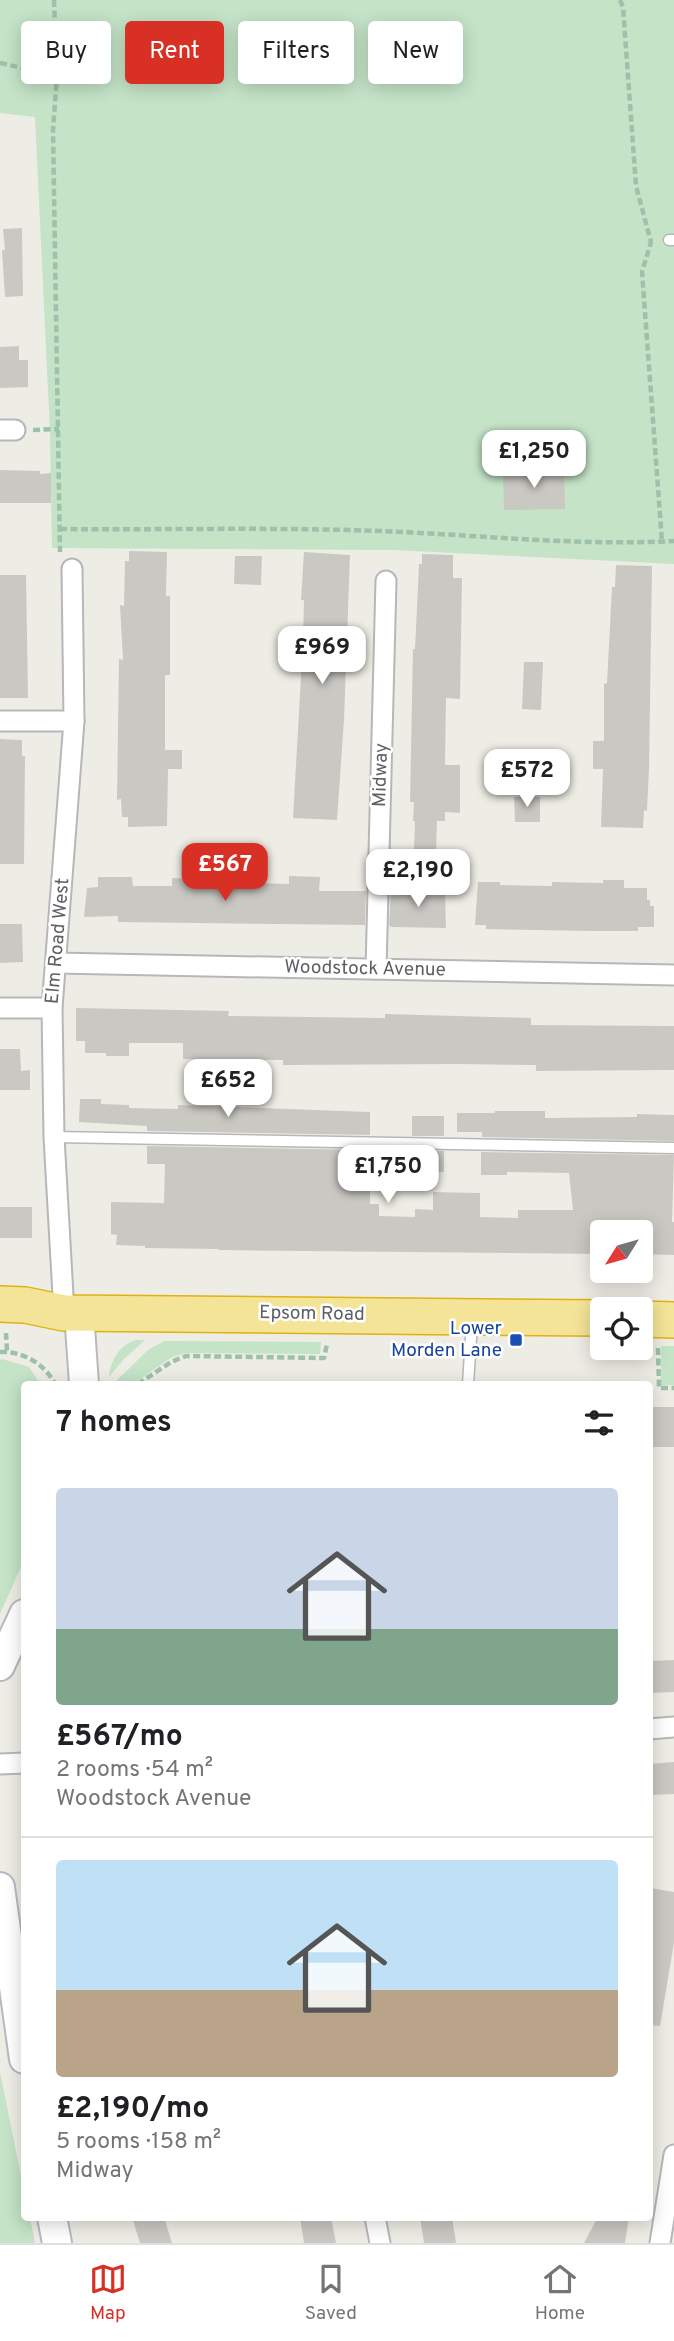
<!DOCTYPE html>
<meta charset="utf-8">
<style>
body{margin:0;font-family:Overpass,sans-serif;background:#f6f6f6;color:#202124;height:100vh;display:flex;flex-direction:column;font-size:26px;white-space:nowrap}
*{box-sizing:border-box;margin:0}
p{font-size:23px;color:#757577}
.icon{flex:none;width:38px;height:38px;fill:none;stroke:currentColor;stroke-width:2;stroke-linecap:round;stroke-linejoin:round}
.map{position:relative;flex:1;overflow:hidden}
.side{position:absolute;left:21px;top:1381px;width:632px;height:840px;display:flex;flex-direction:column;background:#fff;border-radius:7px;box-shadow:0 4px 18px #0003}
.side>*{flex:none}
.top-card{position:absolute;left:21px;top:21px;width:634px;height:63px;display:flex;gap:14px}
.needle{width:46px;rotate:233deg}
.tools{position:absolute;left:590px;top:1220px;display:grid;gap:14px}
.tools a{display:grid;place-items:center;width:63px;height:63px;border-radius:7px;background:#fff;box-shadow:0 4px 18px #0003;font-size:35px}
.price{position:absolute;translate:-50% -60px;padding:0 16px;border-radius:14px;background:#fff;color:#222;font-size:23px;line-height:46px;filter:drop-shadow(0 2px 4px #0008)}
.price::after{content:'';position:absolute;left:50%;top:42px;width:21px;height:16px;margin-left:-10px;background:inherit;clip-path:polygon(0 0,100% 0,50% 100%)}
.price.on{background:#d93025;color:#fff}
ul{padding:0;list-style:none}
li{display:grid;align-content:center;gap:14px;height:371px;padding:0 35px}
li+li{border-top:2px solid #e0e0e0}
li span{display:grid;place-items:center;height:217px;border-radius:7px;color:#555}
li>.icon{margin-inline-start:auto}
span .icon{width:126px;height:126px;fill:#fffc;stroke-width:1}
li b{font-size:30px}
h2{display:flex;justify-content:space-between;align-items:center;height:84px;padding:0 35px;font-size:30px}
.chip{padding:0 24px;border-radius:7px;background:#fff;box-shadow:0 4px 18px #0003;font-size:24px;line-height:63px}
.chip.on{background:#d93025;color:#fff}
.tabs{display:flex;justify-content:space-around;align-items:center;height:98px;border-top:2px solid #e0e0e0;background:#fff;font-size:19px;color:#757577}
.tabs a{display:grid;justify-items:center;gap:4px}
.tabs .on{color:#d93025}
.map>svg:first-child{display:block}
</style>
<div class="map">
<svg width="674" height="2243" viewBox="0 0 674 2243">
<rect width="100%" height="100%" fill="#eeede5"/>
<!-- green -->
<g fill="#c4e3c7">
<path d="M0,0H674V564L393,550L52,548L50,433L35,117L0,113Z"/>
<path d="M136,1340H145L124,1359L109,1377C111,1360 119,1345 136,1340Z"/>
<path d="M164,1341L321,1342L320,1354L186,1353L172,1357L133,1384H113L148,1350Z"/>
<rect x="661" y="1346" width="13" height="39"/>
<path d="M2,1359L29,1367L40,1384H24V1560L0,1614V1360Z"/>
<path d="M0,2072L24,2191V2217H30L35,2243H0Z"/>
</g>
<!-- building -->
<g fill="#cac8c2">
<path d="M22,228L23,296L5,297L2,250H5L3,229Z"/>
<path d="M19,346V360H28V387L0,388V347Z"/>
<path d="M0,470L40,471V474L51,473V503H0Z"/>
<path d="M564,471L565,509L504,510L503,472Z"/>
<path d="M129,551L167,552L166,596H170V675H165V750H182V769H168L167,826L128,827V817H122L121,799L117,800L119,659L123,660L120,605L124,606L125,561H129Z"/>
<path d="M304,552L350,555L344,720L337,820L293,818L303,641L304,600H301Z"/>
<path d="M422,554L453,555V578H462L460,699L446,698L445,765H460V813L445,812V821H437L436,852L414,851L415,821H413L414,802H410L413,649H415L419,564H422Z"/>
<path d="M235,556H262L261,585L234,584Z"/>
<path d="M616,565L652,566L649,769L647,811L644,810L643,828L601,827L603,769H593V741H604V684L607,683L612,587H615Z"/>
<path d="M0,575H26L28,698H0Z"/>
<path d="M524,662H543L541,710L522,709Z"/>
<path d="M0,739L22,740V756H25L24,864H0Z"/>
<path d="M514,797H540V822H515Z"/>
<path d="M194,875L217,876L216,889H257V883L289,884V876L320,877L319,891H366L365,925L118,922V916L84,917L87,888L98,887V877H132L133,886H172V878L194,879Z"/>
<path d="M603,880H624V888H647V900H650V906H654V927H638V931H592L486,929V925H475L478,882H500V885L552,886V882L603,883Z"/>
<path d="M391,890L445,891L446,928L391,927L389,925Z"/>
<path d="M0,924H22L23,962L0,963Z"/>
<path d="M76,1008L229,1011L228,1016L385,1018V1014L531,1018V1025L674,1026V1070L536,1071V1065L456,1064L283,1065V1060L183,1059V1043H129V1056H106V1053H85V1041H76Z"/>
<path d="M0,1049H20L21,1071L30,1070V1090H0Z"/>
<path d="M80,1099H101V1104L129,1105V1108L178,1109V1105L370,1112V1135L147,1131V1126L79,1122Z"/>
<path d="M495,1111H545V1118L637,1117V1114L674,1115V1141L482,1137V1132H457V1113H495Z"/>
<rect x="412" y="1116" width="32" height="20"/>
<path d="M147,1146L370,1150V1204H379V1216L415,1217V1209L433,1210V1192L480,1193V1217L518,1218V1210H573L569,1173L507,1172V1175H481V1152L674,1155L672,1222H674V1255L640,1254V1232H602V1254L218,1250V1249L145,1248V1246L116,1245L117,1235L111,1234V1202L164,1203L165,1164H147Z"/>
<path d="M411,1151H444V1172L411,1171Z"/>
<rect x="0" y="1207" width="32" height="31"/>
<rect x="649" y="1407" width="25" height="40"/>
<path d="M674,1660V1692L649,1693V1661Z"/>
<path d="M674,1762V1794L649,1795V1764Z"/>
<path d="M651,1888L674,1892V1943L660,2026L649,2025V1900Z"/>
<path d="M132,2217H164L172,2243H140Z"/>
<path d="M300,2217H331L336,2243H304Z"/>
<path d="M420,2217H452L456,2243H424Z"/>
<path d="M598,2217H629L625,2243H584Z"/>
</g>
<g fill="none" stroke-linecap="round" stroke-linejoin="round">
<!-- lane casing -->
<g stroke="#b6b7bb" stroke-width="13">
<g id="lane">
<path d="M669,240H674"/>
<path d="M54,1137L674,1148"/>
<path d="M468,1384L472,1323"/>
</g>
</g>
<!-- street casing -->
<g stroke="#b6b7bb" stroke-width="23">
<g id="street">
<path d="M0,430H15"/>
<path d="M0,721H74"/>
<path d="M56,963L674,975"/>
<path d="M376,969L386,581"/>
<path d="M0,1008H52"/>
<path d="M64,1313L54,1137L52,1008L74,721L72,569"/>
<path d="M649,1729L674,1727"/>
<path d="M0,1764L24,1763"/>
<path d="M375,2217L380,2243"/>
<path d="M660,2243L674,2155"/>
</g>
</g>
<!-- secondary casing -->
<g stroke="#b7b9be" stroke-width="32">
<g id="secondary">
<path d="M79,1313L84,1384"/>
<path d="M0,1666L24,1614"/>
<path d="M0,1887L24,2059"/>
<path d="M52,2217L57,2243"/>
</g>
</g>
<!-- highway casing -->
<g stroke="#dfb115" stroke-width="38">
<g id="highway">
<path d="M0,1304L25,1305L64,1313L602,1318"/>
<path d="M640,1319L674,1320"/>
</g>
</g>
<!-- path -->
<g stroke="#9dc1ab" stroke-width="4.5" stroke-dasharray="7 3.5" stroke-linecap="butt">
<path d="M54,0L57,76L53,130L60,552"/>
<path d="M620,0L623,7L636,186L651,242"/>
<path d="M0,63L57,76"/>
<path d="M653,242H651L642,272L662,542"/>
<path d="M33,430L59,429"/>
<path d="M60,529C167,530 274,527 381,531C478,535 576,546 674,541"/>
<path d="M6,1333L7,1351"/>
<path d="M658,1348L659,1388H674"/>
<path d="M0,1352C23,1351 45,1364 55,1384"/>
<path d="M138,1384L171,1362L186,1356L324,1358L327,1344"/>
</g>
<!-- lane -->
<use href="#lane" stroke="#fff" stroke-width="10"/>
<!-- street -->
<use href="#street" stroke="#fff" stroke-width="19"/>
<!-- secondary -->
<use href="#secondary" stroke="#fff" stroke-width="28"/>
<!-- highway -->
<use href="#highway" stroke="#f4e497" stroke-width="35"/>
</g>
<!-- markers -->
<rect fill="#1a4fb4" stroke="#fff" stroke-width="2.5" x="509" y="1333" width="14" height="14" rx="3.5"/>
<g text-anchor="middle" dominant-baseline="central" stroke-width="5" stroke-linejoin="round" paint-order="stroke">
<!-- street labels -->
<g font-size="19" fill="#5d6064" stroke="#fff">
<text transform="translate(381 775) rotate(-88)">Midway</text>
<text transform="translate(58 941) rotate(-85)">Elm Road West</text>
<text transform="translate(365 969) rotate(1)">Woodstock Avenue</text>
<text transform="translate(312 1314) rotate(1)">Epsom Road</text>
</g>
<!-- transit labels -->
<g font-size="19" fill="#164399" stroke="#fff" text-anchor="end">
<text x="502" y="1329">Lower<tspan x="502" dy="22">Morden Lane</tspan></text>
</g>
</g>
</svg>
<div class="tools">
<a><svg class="needle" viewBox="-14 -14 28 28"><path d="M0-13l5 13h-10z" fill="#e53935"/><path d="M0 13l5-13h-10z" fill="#757577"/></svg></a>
<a><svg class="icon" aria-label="locate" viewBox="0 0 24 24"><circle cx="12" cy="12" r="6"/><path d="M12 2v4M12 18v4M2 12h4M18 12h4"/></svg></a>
</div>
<b class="price" style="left:534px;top:490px">£1,250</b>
<b class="price" style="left:322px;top:686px">£969</b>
<b class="price" style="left:527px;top:809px">£572</b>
<b class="price on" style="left:225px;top:903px">£567</b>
<b class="price" style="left:418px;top:909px">£2,190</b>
<b class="price" style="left:228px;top:1119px">£652</b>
<b class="price" style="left:388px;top:1205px">£1,750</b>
<div class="top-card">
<a class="chip">Buy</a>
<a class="chip on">Rent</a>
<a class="chip">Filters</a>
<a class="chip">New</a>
</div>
<section class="side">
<h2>7 homes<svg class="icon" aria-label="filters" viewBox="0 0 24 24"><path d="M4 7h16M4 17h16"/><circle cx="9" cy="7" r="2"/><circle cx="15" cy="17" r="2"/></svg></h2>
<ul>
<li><span style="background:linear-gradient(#c9d6e8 65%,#7fa58c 0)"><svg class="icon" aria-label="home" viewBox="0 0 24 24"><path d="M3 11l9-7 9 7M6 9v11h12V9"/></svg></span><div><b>£567/mo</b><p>2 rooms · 54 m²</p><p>Woodstock Avenue</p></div></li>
<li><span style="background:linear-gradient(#bfe0f5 60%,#b9a48a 0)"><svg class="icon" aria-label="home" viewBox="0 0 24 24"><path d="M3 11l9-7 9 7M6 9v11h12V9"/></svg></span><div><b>£2,190/mo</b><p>5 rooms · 158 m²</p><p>Midway</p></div></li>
</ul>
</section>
</div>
<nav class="tabs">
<a class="on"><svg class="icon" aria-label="map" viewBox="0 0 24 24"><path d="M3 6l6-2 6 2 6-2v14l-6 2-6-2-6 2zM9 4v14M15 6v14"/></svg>Map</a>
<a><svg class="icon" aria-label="saved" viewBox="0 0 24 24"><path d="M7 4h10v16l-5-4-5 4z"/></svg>Saved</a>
<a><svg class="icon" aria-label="home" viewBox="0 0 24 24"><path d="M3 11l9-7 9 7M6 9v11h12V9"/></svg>Home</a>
</nav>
